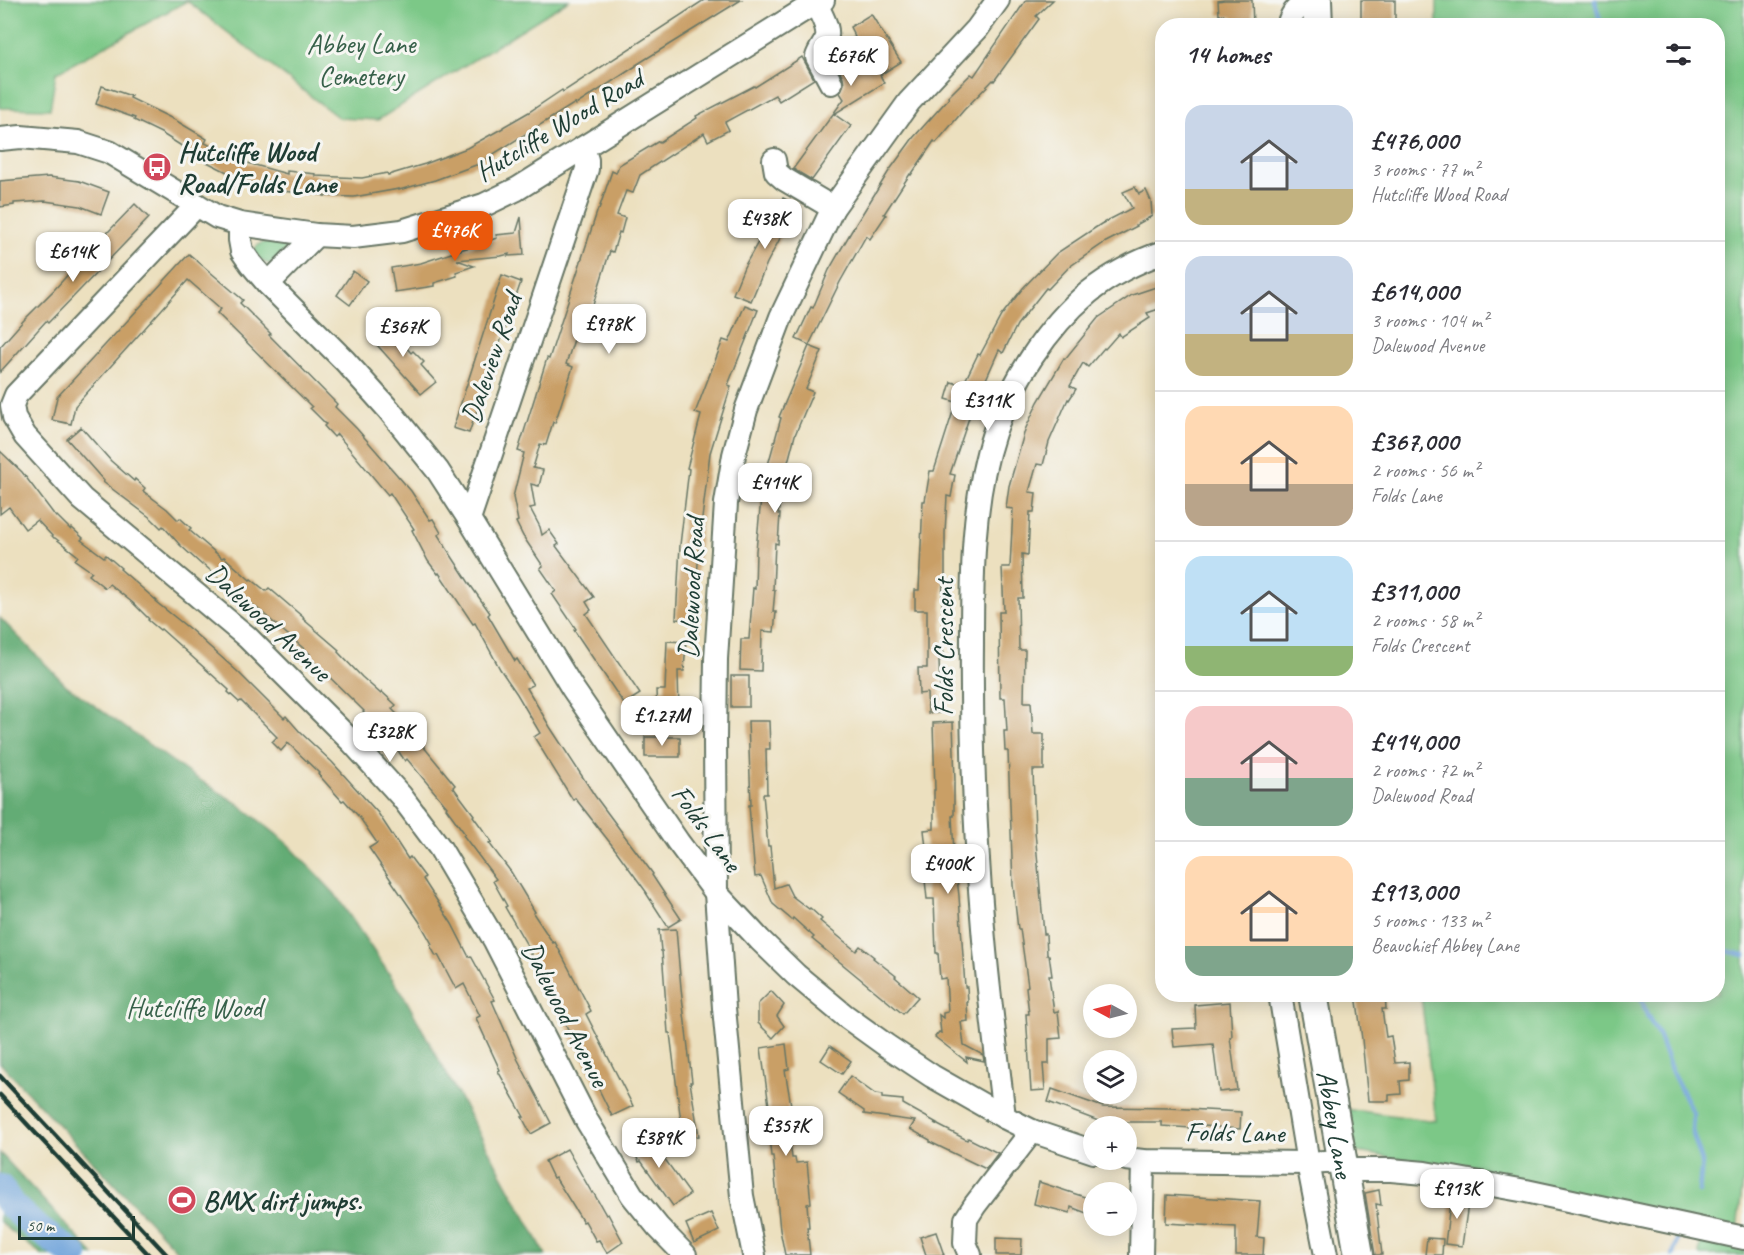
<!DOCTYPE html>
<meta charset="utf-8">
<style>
body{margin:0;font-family:Caveat,sans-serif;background:#f2f2f3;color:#2b2b33;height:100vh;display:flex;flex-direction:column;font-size:22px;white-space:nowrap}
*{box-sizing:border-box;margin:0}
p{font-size:20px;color:#7c7c81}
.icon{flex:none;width:33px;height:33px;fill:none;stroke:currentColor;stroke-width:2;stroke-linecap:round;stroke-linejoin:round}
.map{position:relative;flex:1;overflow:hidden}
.side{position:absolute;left:1155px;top:18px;width:570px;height:984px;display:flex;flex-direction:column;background:#fff;border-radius:24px;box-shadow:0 3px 15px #0003}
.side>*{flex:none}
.needle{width:39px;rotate:277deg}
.tools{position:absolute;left:1083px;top:984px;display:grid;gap:12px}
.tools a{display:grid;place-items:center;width:54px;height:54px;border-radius:50%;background:#fff;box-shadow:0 3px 15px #0003;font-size:30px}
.scale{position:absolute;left:18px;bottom:15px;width:117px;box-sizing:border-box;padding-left:6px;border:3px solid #1f3d34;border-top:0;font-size:16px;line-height:21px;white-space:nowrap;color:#1f3d34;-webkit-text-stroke:4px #f6f6f2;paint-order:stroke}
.price{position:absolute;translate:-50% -51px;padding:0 14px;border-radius:12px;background:#fff;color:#222;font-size:20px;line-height:39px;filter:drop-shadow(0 2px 3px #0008)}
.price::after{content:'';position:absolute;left:50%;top:36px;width:18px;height:14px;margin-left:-9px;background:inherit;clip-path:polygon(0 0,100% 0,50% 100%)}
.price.on{background:#ea580c;color:#fff}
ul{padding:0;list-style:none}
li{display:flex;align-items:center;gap:18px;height:150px;padding:0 30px}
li+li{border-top:2px solid #e1e1e2}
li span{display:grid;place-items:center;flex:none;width:168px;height:120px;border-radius:18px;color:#555}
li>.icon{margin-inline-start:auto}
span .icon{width:72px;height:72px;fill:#fffc;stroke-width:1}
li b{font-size:26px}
h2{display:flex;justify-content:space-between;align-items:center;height:72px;padding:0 30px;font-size:26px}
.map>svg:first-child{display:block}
</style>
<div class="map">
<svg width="1744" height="1255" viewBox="0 0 1744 1255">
<rect width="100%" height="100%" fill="#f6f6f2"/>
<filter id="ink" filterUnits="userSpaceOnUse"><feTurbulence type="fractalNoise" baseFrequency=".0167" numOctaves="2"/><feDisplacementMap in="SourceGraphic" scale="12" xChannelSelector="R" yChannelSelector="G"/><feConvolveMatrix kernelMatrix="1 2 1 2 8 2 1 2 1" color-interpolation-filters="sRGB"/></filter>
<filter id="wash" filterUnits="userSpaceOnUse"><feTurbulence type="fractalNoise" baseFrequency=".008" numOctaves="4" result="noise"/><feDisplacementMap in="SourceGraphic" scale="24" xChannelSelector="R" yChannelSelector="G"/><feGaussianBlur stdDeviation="1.35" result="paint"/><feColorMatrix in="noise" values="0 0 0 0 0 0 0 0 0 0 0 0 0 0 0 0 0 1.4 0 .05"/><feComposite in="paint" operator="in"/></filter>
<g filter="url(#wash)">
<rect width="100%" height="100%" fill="#ece0bf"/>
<!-- green -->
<g fill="#7bc887" stroke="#4d825e" stroke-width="1.5">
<path d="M0,0H569L378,120L339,118L187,1L56,73L50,109L0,108Z"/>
<path d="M1437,0H1744V1175L1735,1244L1744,1246V1255H1699L1703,1223L1447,1168L1336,1148L1328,1107L1436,1121L1421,995L1718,994V26L1437,25Z"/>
<path d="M265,242L289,246C275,262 271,273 254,253C255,246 258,244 265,242Z"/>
</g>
<!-- forest -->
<g fill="#64ac74" stroke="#427454" stroke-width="1.5">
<path d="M0,618L66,685L190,774L237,803L285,841L335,894L404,996L546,1255H181L0,1063Z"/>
<path d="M0,1153L94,1255H43L23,1241L0,1222Z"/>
</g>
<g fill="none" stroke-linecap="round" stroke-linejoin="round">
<!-- stream -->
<g stroke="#6da2da" stroke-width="4.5">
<path d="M1595,0L1601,26"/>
<path d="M1718,949L1744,955"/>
<path d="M1640,994L1647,1015L1658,1034L1672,1072L1693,1113L1692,1131L1702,1162L1699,1192"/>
<path d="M1673,1255L1678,1236"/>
</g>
<!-- river -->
<path stroke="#6da2da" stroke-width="28" d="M0,1188L12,1206L35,1227L74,1255"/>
</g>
<g id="blocks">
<!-- building -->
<g fill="#c99f66">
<path d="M704,0H741L636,65V66L576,105L575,103L476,165L435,180L399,190V189L354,197L324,196V195L281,191L243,180L207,162L161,133L134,120L135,118L96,104L102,86L131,96L130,98L175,120L207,139L205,143L244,162L287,174V171L316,174V176L362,178L387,173L388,175L425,164L467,148L503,128V127L529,112L562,90L563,92Z"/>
<path d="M1026,0H1053L1036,16L1039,19L994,81L993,80L963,111L936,143L934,141L911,175L910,174L884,214L886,215L870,239L866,236L840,282L809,345L796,339L811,307L813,308L829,270L851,232L889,171L913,138L949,98L948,97L971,74L974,76Z"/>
<path d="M1224,0H1252L1253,26H1234L1233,17H1225L1224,15H1219L1218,1Z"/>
<rect x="1361" y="0" width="34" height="26"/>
<path d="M871,14L901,62L880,75L884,83L834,114L851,126L812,180L793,169L844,99L840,93L844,84L843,77L832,57L837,48L855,37L850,27Z"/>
<path d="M802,57L814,79L779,101L775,95L725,122L729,130L708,141L704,133L640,175L633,193L626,191L617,215L625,218L621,233L619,232L613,252L610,251L592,308L585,306L566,364L573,367L555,423L553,422L546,445L540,444L533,468L543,470L539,486L531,484L535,507L530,508L540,527L542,535L549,530L559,544L556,546L594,597L586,602L591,610L586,614L640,694L624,704L574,630L576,629L552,594L556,591L540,568L543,566L523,536L516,522L518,521L513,497L524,453L518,451L547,358L549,359L598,209H599L612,171L616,173L619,165L659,141L660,142L697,118L696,116L754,86L755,87Z"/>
<path d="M49,177L79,181L109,192L101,214L80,206L45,201L14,203V205L0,207V181Z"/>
<path d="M1135,187L1139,194L1146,190L1151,201L1152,216L1136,225L1137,226L1104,243L1069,267L1048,289L1046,288L1017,325L1003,353L999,350L983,386L980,385L974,407L973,406L950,474L955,475L951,497L947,496L945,533V581H943L942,610L943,660H939L941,713H928L927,693L919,694L918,668H927V610H915V590H919L923,501H925L930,471H934L956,402L946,399L951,382L963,385L978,354L980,355L1001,316L1023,288L1057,253L1101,224L1132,208L1123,192Z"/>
<path d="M783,198L800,207L787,230L785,229L767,263L751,301L733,294L744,267Z"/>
<path d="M135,204L149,218L79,291L48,323L46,321L0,372V347L24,320L54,290L82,259Z"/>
<path d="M521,217L524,255L508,256L509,254L501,256L457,260L474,266L456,272L457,276L434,283V286L395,292L391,268L421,263L497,238L496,235L516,233Z"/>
<path d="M189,254L243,300L240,303L271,334L269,335L337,404L335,407L357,429L411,491L430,520L433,519L441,533L438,535L471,586L490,613L488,615L515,661L517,659L533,685L527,688L550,727L595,796L653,874L652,875L681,919L668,927L646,893H647L615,849L575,798L573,800L534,737L540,733L517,694L500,669L475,623L473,624L439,573L438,574L428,561L412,530L414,529L390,493L388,495L337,434L334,437L324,426L326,424L310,408L312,407L217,313L221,309L188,280L75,406L71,424L52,420L57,397Z"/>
<path d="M353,271L367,281L350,305L337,295Z"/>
<path d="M502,275L521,282L469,433L453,428Z"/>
<path d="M1162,285V308L1147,313L1150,318L1121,337L1119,333L1105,349L1104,348L1088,367L1083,363L1070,386L1076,389L1069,400L1068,399L1049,442L1043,465L1037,464L1029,492L1036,493L1034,512H1030L1028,555L1022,554L1023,598H1018L1019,650H1025L1024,702H1031L1033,734H1044V770H1033L1035,831L1044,934H1046L1047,955H1049L1052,976H1049L1054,1012L1058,1011L1061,1038L1049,1039V1064H1043L1045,1090L1031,1091L1026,1014H1029L1026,987L1028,986L1020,929H1018L1013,885L1008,751H1005L1004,731H1007L1005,698H1000L999,612H1004L1002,567H1010L1013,509L1006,508L1009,486L1025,430L1038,402L1064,358L1065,359L1098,318L1132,295Z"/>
<path d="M745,305L758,310L728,385L731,386L710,453L700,535L694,620L676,619L680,545L689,469L687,468L701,415L695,413L723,340L729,342Z"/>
<path d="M385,323L411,353L413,351L424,362L421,365L436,382L421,394L369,336Z"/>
<path d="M809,346L822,351L806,389L813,392L795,435L787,466L778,514H780L778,544L775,543L773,590H775L773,612H776L774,632L762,631L761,671L740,670L741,639H749L753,588L755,589L756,551L761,498L768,465L781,418L779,417Z"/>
<path d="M81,427L111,461L134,481L135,479L145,488L143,491L167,509L178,520L180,518L191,528L189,530L222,558L224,557L250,580L251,579L266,591L269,588L304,618L303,619L339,650L338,652L362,677L381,694L382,692L396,705L392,709L413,731L424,745L423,746L455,785L453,787L474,815L473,816L492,842L489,843L511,872L535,912L533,913L553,943L555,942L591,1011L586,1014L633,1106L612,1116L578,1047L576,1048L558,1006L530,954H532L505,907L507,906L493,881L496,879L463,835L465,834L446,808L447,807L407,759L405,761L395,746L363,712L364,711L308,656L310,654L251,603L250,604L242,598L203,564L202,565L180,545L163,526L161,528L152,519L103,482L104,481L67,439Z"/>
<path d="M0,451L22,472L56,517L57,516L71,530L72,528L83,538L81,540L104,557L106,555L121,568L120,569L157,601L156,602L191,630L238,672L284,718L286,716L300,732L332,762L378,813L408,859L410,857L425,877L423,879L452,924L469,957L471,956L495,1000L492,1001L518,1060L551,1123L531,1134L522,1117H524L498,1071L500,1070L476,1018L480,1016L464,984L456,989L438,955L436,956L430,945L432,944L419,921L369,848L377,843L360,818L344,800L342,801L318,774L319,773L288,743L281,751L272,742L277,737L241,701L239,702L228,692L229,690L161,629L160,630L148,620L149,619L133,603L109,584L105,588L89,575L92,572L75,560L78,556L55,538H54L37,520L25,529L9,507L0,514Z"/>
<path d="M667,641L686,642L684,671H678L679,711L657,712L656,690H665Z"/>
<rect x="731" y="676" width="18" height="31"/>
<path d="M748,721H769L770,749H766L767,794H763L768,846H770L774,888L786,884L792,896L809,909L810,908L822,919L820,921L856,951L860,946L874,957L873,958L896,976L895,977L918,997L903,1014L812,939L814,937L793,918L792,920L773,904L761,876L755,877L749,805H751Z"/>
<path d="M953,722L955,782H954V816H952L954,853L959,896L965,987H967L968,1002H967L968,1021L961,1022L964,1045L983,1055L984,1061L966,1057L967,1062L935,1037L939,1032L941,1033L939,1015L943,1018V1013L948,1012L946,978L940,979L938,953H936L934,899H927L925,880L934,879L931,847L926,848L924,830L934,829V790H935L933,723Z"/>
<rect x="645" y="737" width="35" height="20"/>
<path d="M676,929L681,988L692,1082H690L699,1136L683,1138L670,1033H668L662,951H661L659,930Z"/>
<path d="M771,991L784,1005L777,1016L784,1026L773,1038L758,1023V1004Z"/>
<path d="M1356,994H1385L1386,1009H1382L1386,1037L1391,1036L1395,1063L1409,1062V1080L1400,1081L1401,1094L1389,1095V1101H1368L1362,1039Z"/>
<path d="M1230,1002L1232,1037H1230L1237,1090L1219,1092L1213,1044L1174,1047L1172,1029L1196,1028L1195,1005Z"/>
<path d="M786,1044L789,1069L785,1070L791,1105H788L789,1132L792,1158H795L796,1163L807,1162L811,1203L807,1204L809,1227H807L810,1255H785L780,1230L773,1156H771L769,1137L767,1113H770L761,1048Z"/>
<path d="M830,1046L851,1061L842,1074L821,1060Z"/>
<path d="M850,1076L875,1094L882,1095V1098L903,1100V1104L937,1123H934L967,1140L968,1138L998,1153L986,1169L930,1142V1140L910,1129L915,1121L864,1114V1111L838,1093Z"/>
<path d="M1052,1089L1103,1107L1169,1108L1241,1112L1240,1129L1191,1125V1128L1162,1126V1122H1101L1048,1102Z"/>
<path d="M646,1133L690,1194L673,1206L641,1161L639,1162L629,1141Z"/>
<path d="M567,1149L592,1193L593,1192L606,1215L608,1214L623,1242L607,1253L599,1240L596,1241L585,1221L583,1222L555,1177L553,1178L545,1161Z"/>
<path d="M1039,1182L1094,1200V1216L1071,1207L1070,1213L1034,1204Z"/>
<path d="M1379,1190L1381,1205L1376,1204L1382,1255H1375L1365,1193Z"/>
<path d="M1167,1195L1260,1201L1257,1237L1264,1238L1263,1255H1236V1227L1166,1223Z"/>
<path d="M1451,1195L1469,1197L1462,1246L1445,1244Z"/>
<path d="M711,1213L719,1231L694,1243L686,1224Z"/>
<path d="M936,1232L944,1255H926L920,1237Z"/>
<path d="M996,1238L1022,1239L1021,1255H996Z"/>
<path d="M1427,1238L1443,1239L1442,1255H1425Z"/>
</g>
</g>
</g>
<g filter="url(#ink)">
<use href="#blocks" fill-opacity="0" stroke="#677665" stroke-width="1.5"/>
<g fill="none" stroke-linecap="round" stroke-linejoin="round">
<!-- minor casing -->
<g stroke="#677665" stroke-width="26">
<g id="minor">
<path d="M816,3C820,14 831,29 826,40C823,46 819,51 817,57L831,83"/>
<path d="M1288,26C1292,10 1300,5 1314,0"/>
<path d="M0,139L21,137L78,142L109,152L217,217L240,224L316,235L353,237L402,231L484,205L517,189L807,8L823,0"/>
<path d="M774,160L776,172L784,179L833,208"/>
<path d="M197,205L16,395L12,405L14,417L25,436L82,499L247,637L353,743L401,796L440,848L495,941L587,1121L632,1195L658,1227L685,1255"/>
<path d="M240,224V240L242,251L251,264L268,284L345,361L389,410L438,471L469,519L573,689L678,842L716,893L760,940L796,975L844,1015L887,1046L932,1076L1004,1117L1032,1131L1094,1152"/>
<path d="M268,284L316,235"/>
<path d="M469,519L587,169V160L583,148"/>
<path d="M1280,994L1308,1163L1326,1255"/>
<path d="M1004,1117C997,1054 988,991 983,928C975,834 971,739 972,644C972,576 972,499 994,433C1011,383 1047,327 1088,293C1109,276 1137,261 1162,253"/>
<path d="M1126,1159L1143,1161L1308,1163L1342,1161"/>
<path d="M1344,1170H1391L1425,1173L1526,1191L1744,1238"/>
<path d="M754,1255L742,1196L724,1008L716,893L715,739L716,659L726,503L734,455L746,410L781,317L833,208L909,102L977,29L998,0"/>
<path d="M970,1255L965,1243L966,1219L975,1205L1032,1131"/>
<path d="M1141,1255L1143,1161"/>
</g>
</g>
<!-- major casing -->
<g stroke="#677665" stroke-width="32">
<g id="major">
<path d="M1317,0L1318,26"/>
<path id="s1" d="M1313,994L1359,1255"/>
</g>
</g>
<!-- minor -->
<use href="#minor" stroke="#fff" stroke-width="22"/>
<!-- major -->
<use href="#major" stroke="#fff" stroke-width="28"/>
<!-- rail -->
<g stroke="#1f3d34" stroke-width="4.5">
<path d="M0,1076L167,1255"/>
<path d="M0,1095L149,1255"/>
</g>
</g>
</g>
<!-- icons -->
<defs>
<g id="bus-disc" transform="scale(1.5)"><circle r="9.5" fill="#d1495b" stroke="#f6f6f2"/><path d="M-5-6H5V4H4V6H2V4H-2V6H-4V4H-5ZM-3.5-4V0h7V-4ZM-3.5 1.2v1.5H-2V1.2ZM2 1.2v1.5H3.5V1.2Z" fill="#fff"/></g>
<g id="stadium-disc" transform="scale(1.5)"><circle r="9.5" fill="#d1495b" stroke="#f6f6f2"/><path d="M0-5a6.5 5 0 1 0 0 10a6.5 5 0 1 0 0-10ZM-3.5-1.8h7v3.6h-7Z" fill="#fff"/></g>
</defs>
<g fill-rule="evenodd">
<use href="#bus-disc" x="157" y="167"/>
<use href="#stadium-disc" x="182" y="1200"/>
</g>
<g text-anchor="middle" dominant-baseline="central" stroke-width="6" stroke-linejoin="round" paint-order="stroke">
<!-- park labels -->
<g font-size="28" fill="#366049" stroke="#f6f6f2">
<text x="361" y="43">Abbey Lane<tspan x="361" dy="32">Cemetery</tspan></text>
<text x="194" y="1007">Hutcliffe Wood</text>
</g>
<!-- street labels -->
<g font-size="28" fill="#1f3d34" stroke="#f6f6f2">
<text transform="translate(559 125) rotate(-31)">Hutcliffe Wood Road</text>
<text transform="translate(491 358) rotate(-71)">Daleview Road</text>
<text transform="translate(691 588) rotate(-87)">Dalewood Road</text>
<text transform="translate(269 622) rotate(43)">Dalewood Avenue</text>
<text transform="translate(943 647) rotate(-90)">Folds Crescent</text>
<text transform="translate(707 828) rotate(54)">Folds Lane</text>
<text transform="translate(566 1014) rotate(63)">Dalewood Avenue</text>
<text stroke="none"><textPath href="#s1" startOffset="132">Abbey Lane</textPath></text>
<text transform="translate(1235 1132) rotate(1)">Folds Lane</text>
</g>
<!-- poi labels -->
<g font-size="28" font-weight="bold" fill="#1f3d34" stroke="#f6f6f2" text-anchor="start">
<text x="178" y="151">Hutcliffe Wood<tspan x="178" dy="32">Road/Folds Lane</tspan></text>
<text x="203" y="1200">BMX dirt jumps.</text>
</g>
</g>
</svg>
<div class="tools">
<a><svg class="needle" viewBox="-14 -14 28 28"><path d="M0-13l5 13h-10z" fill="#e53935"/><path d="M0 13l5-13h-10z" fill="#7c7c81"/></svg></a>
<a><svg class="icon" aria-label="layers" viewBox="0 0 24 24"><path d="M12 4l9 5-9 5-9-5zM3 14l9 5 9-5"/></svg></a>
<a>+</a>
<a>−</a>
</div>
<div class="scale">50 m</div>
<b class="price" style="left:851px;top:87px">£676K</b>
<b class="price" style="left:765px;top:250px">£438K</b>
<b class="price on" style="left:455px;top:262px">£476K</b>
<b class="price" style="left:73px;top:283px">£614K</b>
<b class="price" style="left:609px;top:355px">£978K</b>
<b class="price" style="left:403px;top:358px">£367K</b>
<b class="price" style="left:988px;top:432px">£311K</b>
<b class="price" style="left:775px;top:514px">£414K</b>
<b class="price" style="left:662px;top:747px">£1.27M</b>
<b class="price" style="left:390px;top:763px">£328K</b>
<b class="price" style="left:948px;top:895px">£400K</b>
<b class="price" style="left:786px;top:1157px">£357K</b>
<b class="price" style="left:659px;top:1169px">£389K</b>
<b class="price" style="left:1457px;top:1220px">£913K</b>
<section class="side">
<h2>14 homes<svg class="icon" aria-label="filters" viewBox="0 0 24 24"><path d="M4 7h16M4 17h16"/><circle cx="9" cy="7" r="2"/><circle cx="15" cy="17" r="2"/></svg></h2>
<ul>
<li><span style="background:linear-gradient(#c9d6e8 70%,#c2b280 0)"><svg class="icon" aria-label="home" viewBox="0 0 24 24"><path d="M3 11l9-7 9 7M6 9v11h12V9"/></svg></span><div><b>£476,000</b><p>3 rooms · 77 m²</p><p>Hutcliffe Wood Road</p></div></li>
<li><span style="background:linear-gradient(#c9d6e8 65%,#c2b280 0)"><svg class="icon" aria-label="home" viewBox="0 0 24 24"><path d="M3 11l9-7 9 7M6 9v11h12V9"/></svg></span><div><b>£614,000</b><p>3 rooms · 104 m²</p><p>Dalewood Avenue</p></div></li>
<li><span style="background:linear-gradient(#ffd9b3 65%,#b9a48a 0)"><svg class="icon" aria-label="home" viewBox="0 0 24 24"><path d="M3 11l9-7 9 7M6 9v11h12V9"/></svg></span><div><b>£367,000</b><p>2 rooms · 56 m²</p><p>Folds Lane</p></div></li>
<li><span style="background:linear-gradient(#bfe0f5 75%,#8fb573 0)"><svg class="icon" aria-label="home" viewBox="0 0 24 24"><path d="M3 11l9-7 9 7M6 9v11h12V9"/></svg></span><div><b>£311,000</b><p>2 rooms · 58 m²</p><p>Folds Crescent</p></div></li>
<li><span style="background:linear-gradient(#f6c9c9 60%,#7fa58c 0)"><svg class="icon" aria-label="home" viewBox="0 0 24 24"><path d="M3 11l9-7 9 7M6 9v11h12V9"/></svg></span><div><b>£414,000</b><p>2 rooms · 72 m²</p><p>Dalewood Road</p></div></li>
<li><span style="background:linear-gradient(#ffd9b3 75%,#7fa58c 0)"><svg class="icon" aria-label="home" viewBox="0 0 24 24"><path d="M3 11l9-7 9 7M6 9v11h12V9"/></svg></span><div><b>£913,000</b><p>5 rooms · 133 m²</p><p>Beauchief Abbey Lane</p></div></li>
</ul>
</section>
</div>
